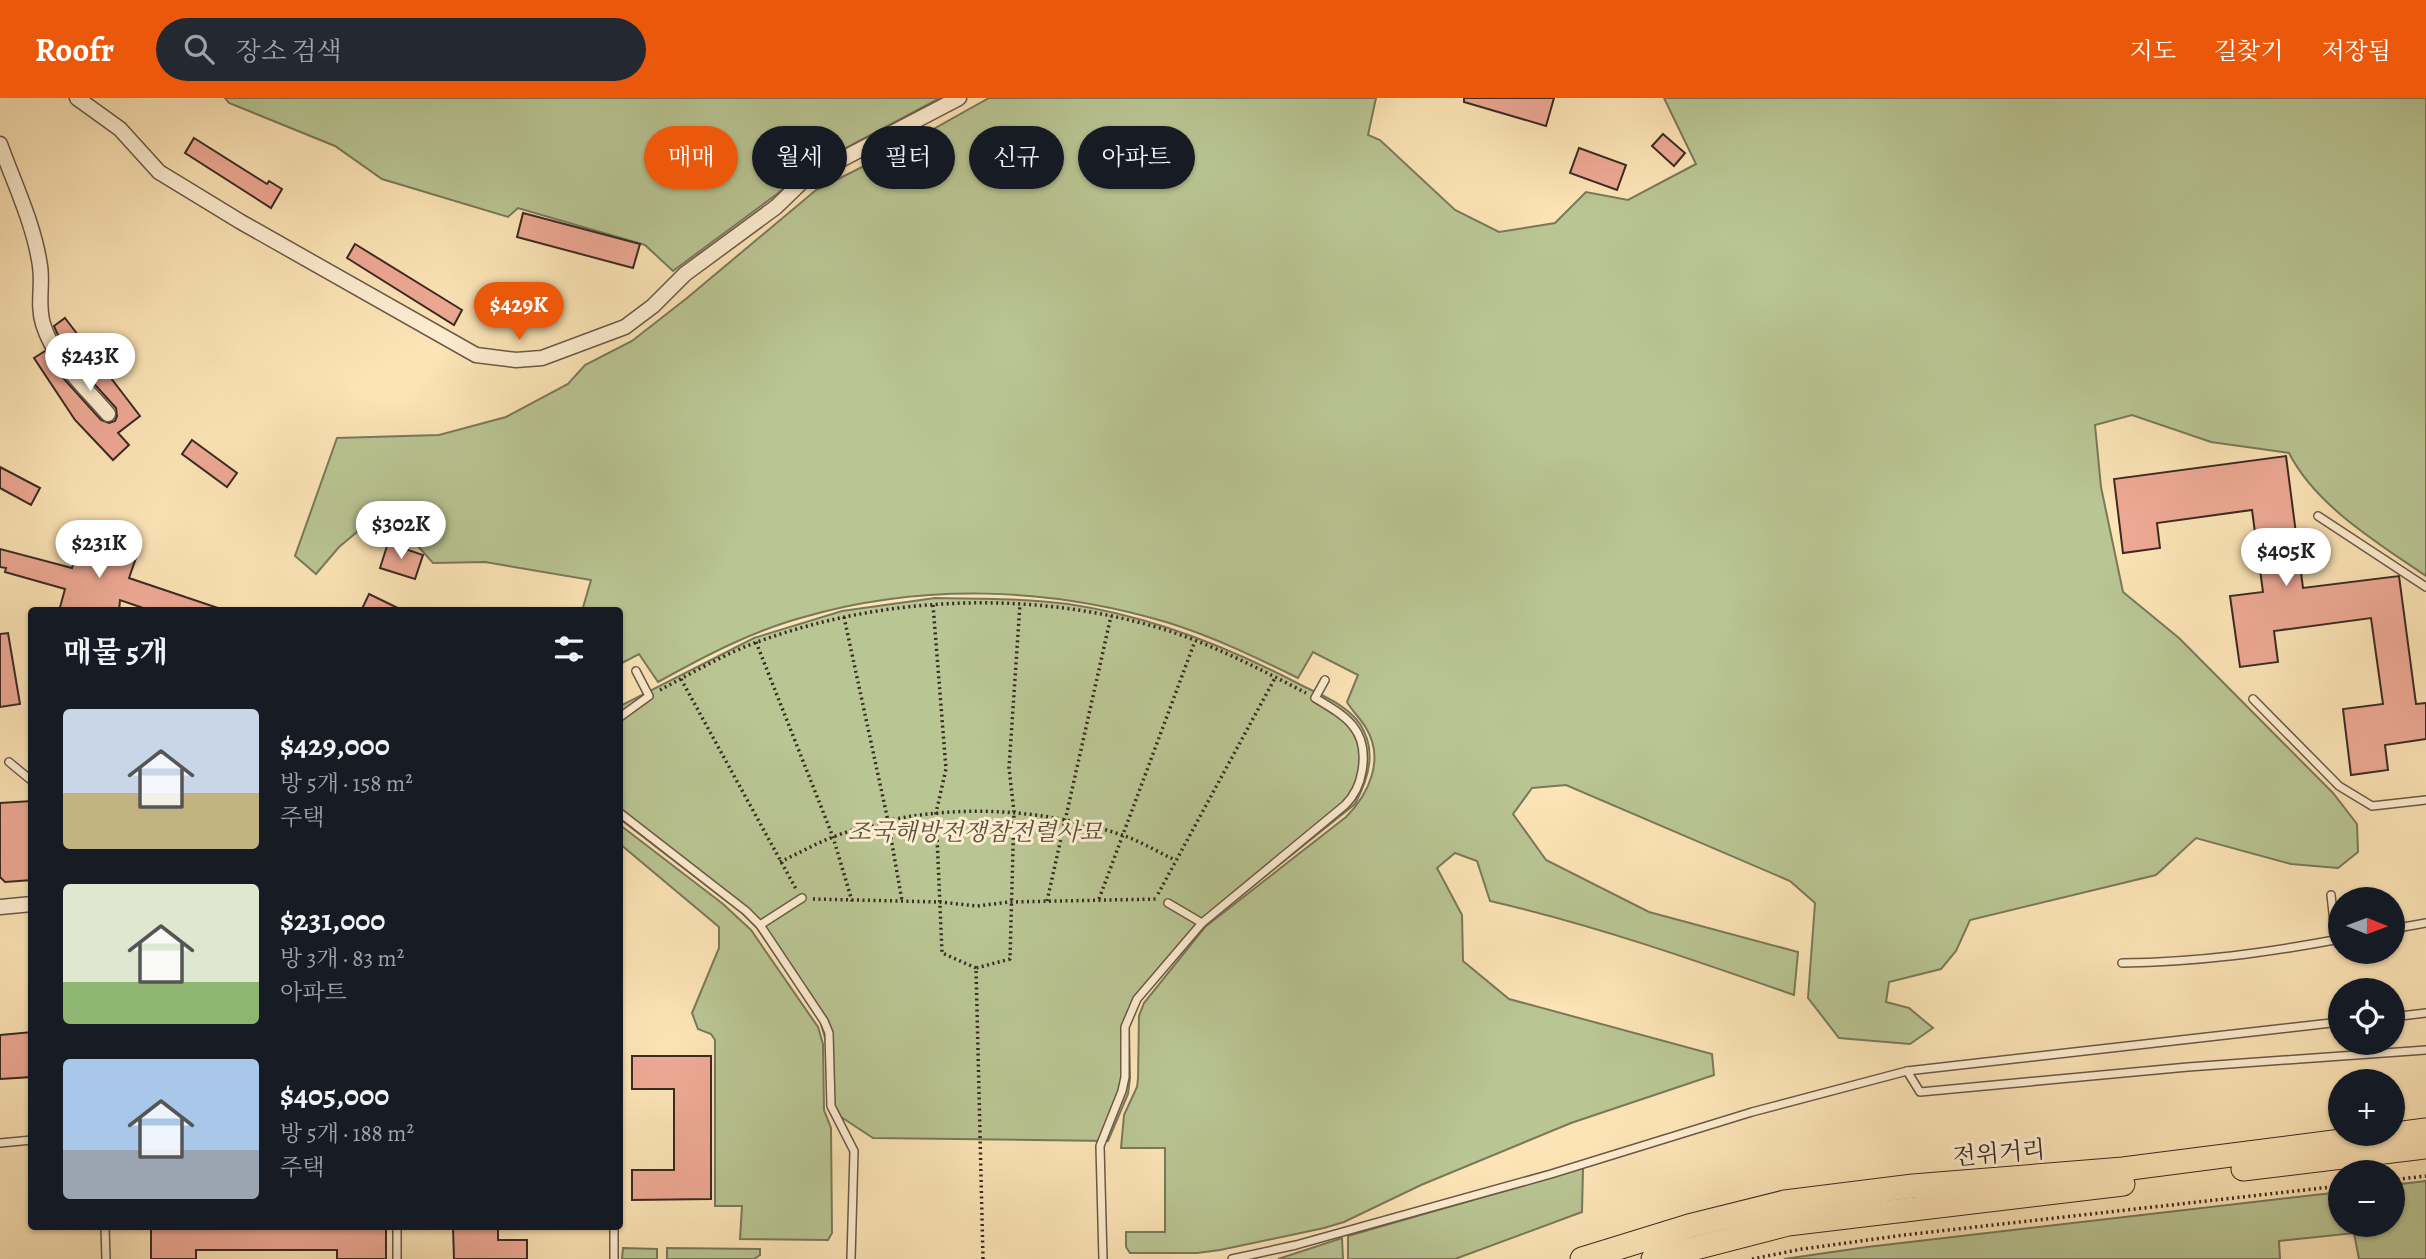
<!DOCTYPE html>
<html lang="ko">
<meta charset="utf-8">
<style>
body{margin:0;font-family:Alegreya,"Noto Serif KR",serif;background:#242831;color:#f1f3f6;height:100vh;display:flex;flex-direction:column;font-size:26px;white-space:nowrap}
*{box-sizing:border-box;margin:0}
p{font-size:23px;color:#9ea1a6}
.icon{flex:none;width:38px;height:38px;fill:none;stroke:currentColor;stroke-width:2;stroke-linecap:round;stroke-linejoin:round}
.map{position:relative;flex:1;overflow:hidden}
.sheet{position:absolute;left:28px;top:509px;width:595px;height:623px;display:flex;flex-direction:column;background:#171b24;border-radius:7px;box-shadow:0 2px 5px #0004}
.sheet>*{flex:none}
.guide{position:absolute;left:644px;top:28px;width:665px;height:63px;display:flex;gap:14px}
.needle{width:46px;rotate:91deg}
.fabs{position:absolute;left:2328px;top:789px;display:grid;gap:14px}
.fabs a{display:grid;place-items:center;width:77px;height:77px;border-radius:50%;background:#171b24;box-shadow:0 2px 5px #0004;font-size:35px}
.price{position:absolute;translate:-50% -60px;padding:0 16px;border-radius:24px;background:#fff;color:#222;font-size:23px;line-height:46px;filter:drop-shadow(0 2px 4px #0008)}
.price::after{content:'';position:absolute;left:50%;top:42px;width:21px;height:16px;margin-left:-10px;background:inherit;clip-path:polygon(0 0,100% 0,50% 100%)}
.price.current{background:#ea580c;color:#fff}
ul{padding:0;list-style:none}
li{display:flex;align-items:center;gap:21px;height:175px;padding:0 35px}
li span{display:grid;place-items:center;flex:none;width:196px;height:140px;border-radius:7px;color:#555}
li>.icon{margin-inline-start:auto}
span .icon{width:84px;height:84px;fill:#fffc;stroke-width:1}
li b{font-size:30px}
h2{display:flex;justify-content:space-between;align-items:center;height:84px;padding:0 35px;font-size:30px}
.tag{padding:0 24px;border-radius:32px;background:#171b24;box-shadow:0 2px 5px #0004;font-size:24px;line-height:63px}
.tag.current{background:#ea580c;color:#fff}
header{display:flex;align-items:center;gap:42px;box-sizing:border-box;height:98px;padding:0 35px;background:#ea580c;color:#fff}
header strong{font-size:33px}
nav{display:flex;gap:38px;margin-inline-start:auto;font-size:24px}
.search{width:490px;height:63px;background:#242831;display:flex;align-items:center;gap:18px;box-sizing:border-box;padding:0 24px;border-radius:38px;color:#9ea1a6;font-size:26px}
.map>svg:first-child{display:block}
</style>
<header>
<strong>Roofr</strong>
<div class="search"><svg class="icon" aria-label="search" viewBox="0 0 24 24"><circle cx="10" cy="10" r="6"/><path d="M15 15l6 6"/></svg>장소 검색</div>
<nav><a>지도</a><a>길찾기</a><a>저장됨</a></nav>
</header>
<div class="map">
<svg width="2426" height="1161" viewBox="0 0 2426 1161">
<rect width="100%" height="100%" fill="#fce4b6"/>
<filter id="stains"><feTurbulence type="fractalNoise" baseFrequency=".00286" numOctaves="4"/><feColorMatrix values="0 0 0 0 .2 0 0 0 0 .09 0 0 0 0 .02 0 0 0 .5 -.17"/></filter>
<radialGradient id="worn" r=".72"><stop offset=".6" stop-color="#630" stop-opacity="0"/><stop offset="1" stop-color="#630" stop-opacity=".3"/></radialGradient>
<!-- green -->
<g fill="#b9c593" stroke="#7a785b" stroke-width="2">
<path d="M225,0H940L810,69L777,96L673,173L645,147L518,110L508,119L382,81L335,48L229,5Z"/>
<path d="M989,0H1376L1368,37L1380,42L1455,112L1499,134L1555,125L1586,94L1628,102L1696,66L1664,0H2426V478C2378,445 2316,408 2289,355L2211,344L2132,317L2095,327L2101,389L2123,494L2179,540L2333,695L2357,726L2358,754L2338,770L2291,766L2196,740L2156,777L1970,822L1956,853L1941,871L1889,884L1886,904L1909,910L1933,930L1910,946L1839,940L1808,900L1815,805L1790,783L1566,687L1532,690L1513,716L1546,762L1649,814L1798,854L1794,897C1694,862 1594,827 1490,803L1477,763L1455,755L1437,770L1462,817L1463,863L1509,901L1712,956L1714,977L1571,1025L1421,1087L1344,1124L1324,1130L1220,1152L1197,1155H1130L1126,1149V1134H1165V1050H1121L1124,1017L1137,989L1138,981L1139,918L1144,905L1205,829L1346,719C1369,696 1385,661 1366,630C1361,621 1352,613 1347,604L1358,577L1313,554L1298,580C1255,559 1212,538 1166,524C1049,489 922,485 804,519C752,533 705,558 658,584L639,556L620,566V513H582L591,482L485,464L433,465L407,436L363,429L339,449L316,476L295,458L337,340L439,337L506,319L568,286L585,267L632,243L687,200L816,92L894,53Z"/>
<path d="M935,500C979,501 1024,500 1068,506C1151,518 1229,549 1303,588C1323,598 1347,607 1360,626C1377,652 1369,680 1355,706L1204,827L1140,901L1129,928L1130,980L1128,996L1108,1043L873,1040L829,1011L827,947L820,922L757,830L742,815L620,721V608L754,540L842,513Z"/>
<path d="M620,727L723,806L751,832L818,929L823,946L824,1012L831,1030L832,1135L828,1142L740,1141L742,1108H715V942L711,936L698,931L692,915L719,850V829L620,746Z"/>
<path d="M1583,1070L1582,1114L1455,1161H1348V1138Z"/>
<path d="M2426,1083V1161H2359L2354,1135L2279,1143L2280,1161H1784L1867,1149L2340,1094V1127H2392V1087Z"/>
<path d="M1342,1140L1343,1161H1278Z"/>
<path d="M623,1150L657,1151V1161H622Z"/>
<path d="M667,1150L760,1151V1157L754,1161H667Z"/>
</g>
<!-- building -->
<g fill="#eea995" stroke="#3b2a23" stroke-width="2">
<path d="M1464,0H1554L1546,28L1464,4Z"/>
<path d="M1663,36L1685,55L1674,68L1652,48Z"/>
<path d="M194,40L267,86L269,83L282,91L271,110L185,55Z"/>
<path d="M1579,50L1626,67L1617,92L1570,75Z"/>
<path d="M523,115L640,146L633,170L517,139Z"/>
<path d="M355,146L462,212L454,227L347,160Z"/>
<path d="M65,220L140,318L118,335L129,347L113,362L75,322L34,260L45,253L63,280L101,322L109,325L115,323L117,318L116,310L78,268L57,235L54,228Z"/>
<path d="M192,342L237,375L227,389L182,356Z"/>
<path d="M2286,358L2303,490L2399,478L2416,606L2426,605V641L2385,647L2388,672L2351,677L2343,611L2383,606L2371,520L2274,533L2278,564L2240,569L2230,498L2263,494L2252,412L2157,425L2160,450L2123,455L2114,381Z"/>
<path d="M0,369L40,390L31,407L0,390Z"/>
<path d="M84,435L138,454L129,480L218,510V513H152L120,502L119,513H59L65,491L5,474L6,470L0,469V451L72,470Z"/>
<path d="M388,445L423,457L415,481L380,470Z"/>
<path d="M369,496L404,513H361Z"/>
<path d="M8,535L20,606L0,609V536Z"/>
<path d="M32,703V782L5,784L0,779V705Z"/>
<path d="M32,934V979L0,981V937Z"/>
<path d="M632,958H711V1101L632,1102V1072H674V991H632Z"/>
<path d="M151,1129H386V1161H337V1152H196V1161H151Z"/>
<path d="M453,1129H498V1142H527V1161H454Z"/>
</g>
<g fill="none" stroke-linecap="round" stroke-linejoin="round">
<!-- lane casing -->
<g stroke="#6b5848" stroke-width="10">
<g id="lane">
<path d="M2318,418L2426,489"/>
<path d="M2253,601L2339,688L2372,708L2426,702"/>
<path d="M620,619L649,598L636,573"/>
<path d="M9,664L32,683"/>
<path d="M620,715L746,813L760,827L824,923L829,935L831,1008L854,1053L851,1161"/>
<path d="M2331,797L2336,842"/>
<path d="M1168,805L1202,825"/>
<path d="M760,827L802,800"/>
<path d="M2392,831L2426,825"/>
<path d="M2122,865C2198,864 2265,855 2340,841"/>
<path d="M2392,919L2426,915"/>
<path d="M1907,973L1920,994L2188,969L2426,952"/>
<path d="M0,1045L32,1042"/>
<path d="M105,1129L106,1161"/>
<path d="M397,1129V1161"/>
<path d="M614,1161V1129"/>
<path d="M1103,1161L1100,1048L1122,993L1125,979V929L1137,901L1202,825L1345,707C1355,697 1360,686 1362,673C1369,632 1347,619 1315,600L1325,582"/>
<path d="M1232,1161L1296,1147L1551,1076L1752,1014L1907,973L2340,924"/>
</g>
</g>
<!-- street casing -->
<g stroke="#6b5848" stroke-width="17">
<g id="street">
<path d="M77,0L120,31L159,74L241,124L476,257L516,262L542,260L625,229L653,208L685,176L776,109L806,80L959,0"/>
<path d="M0,46C14,85 34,126 40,168C43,187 37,207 43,226C54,262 85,289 108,316"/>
<path d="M0,809L32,806"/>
</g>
</g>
<!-- primary casing -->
<g stroke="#3b2a23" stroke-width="25">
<g id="primary">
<path d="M2243,1071L2426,1049"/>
<path d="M1582,1161L1689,1128L1785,1104L1913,1088L2123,1071L2426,1032"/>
<path d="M1653,1161L1788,1126L2123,1086"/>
</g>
</g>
<!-- path -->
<g stroke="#3b2a23" stroke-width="3.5" stroke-dasharray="2 3.5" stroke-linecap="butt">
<path d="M933,507L946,671L936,715L942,855L976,870"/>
<path d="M844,519L888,723L902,803"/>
<path d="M756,544L833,739L852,803"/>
<path d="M681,581L796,791"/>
<path d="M660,592C692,575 726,555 760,543C885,498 1028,492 1156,529C1208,544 1258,570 1306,595"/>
<path d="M780,764C797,756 815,746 833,739C923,704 1031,706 1122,737C1140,743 1158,754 1175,762"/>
<path d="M1158,796L1275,580"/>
<path d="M813,801L940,804L977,808L1010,804L1158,801"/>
<path d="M1099,801L1195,543"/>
<path d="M1047,803L1111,518"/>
<path d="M2392,1082L2426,1078"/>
<path d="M983,1161L976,870L1010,861L1014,714L1009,670L1020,506"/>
<path d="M1752,1161L1802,1151L1904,1137L2340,1088"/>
</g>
<!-- lane -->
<use href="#lane" stroke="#fdedd0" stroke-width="7"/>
<!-- street -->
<use href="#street" stroke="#fdedd0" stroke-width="14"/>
<!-- primary -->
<use href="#primary" stroke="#fce4b6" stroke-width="23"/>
</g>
<g text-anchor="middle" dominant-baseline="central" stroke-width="6" stroke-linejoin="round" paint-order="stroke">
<!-- park labels -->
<g font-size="24" font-style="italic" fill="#5a513f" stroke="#fdedd0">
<text x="975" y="734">조국해방전쟁참전렬사묘</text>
</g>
<!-- street labels -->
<g font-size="24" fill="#3b2a23" stroke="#fdedd0">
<text transform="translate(1999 1055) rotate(-5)">전위거리</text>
</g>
</g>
<rect width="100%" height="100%" filter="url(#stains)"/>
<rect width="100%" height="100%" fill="url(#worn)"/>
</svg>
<div class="fabs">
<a><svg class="needle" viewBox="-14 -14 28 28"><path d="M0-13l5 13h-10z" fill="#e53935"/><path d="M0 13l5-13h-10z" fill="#9ea1a6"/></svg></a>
<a><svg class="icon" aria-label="locate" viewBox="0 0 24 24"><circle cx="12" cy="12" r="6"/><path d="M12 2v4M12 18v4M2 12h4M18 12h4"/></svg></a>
<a>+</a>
<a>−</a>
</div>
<b class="price current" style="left:519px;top:244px">$429K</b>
<b class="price" style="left:90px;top:295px">$243K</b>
<b class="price" style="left:401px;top:463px">$302K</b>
<b class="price" style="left:99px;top:482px">$231K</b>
<b class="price" style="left:2286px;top:490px">$405K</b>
<div class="guide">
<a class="tag current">매매</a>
<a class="tag">월세</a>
<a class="tag">필터</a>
<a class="tag">신규</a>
<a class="tag">아파트</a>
</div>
<section class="sheet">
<h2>매물 5개<svg class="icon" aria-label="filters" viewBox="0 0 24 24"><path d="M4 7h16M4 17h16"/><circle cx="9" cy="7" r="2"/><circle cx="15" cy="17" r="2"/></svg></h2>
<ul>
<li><span style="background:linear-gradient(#c9d6e8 60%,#c2b280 0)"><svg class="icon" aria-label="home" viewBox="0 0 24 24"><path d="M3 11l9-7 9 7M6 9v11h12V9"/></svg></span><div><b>$429,000</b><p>방 5개 · 158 m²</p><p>주택</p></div></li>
<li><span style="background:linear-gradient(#dfe7d0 70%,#8fb573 0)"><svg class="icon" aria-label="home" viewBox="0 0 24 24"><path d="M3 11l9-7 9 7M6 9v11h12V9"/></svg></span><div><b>$231,000</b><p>방 3개 · 83 m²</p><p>아파트</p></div></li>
<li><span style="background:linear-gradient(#a9c7e8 65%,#9aa5b1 0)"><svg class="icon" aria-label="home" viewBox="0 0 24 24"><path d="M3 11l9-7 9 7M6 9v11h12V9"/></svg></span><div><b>$405,000</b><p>방 5개 · 188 m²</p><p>주택</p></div></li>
</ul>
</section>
</div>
